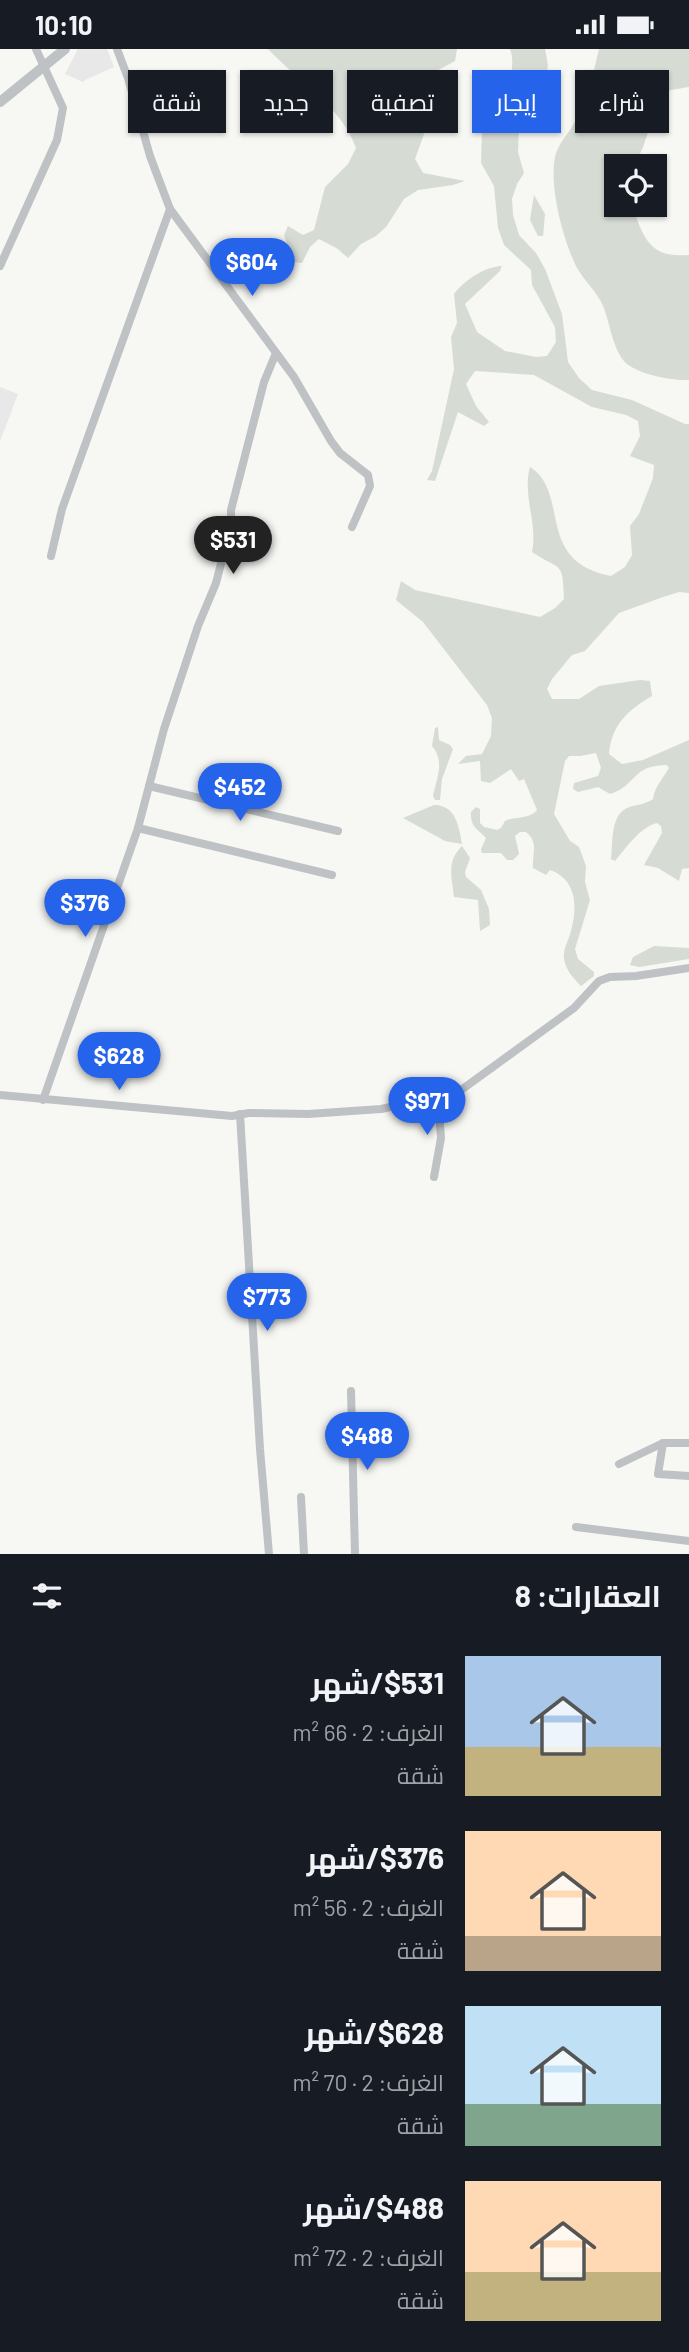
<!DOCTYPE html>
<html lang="ar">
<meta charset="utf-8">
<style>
body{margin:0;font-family:Barlow,Cairo,sans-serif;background:#20242c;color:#f1f3f6;direction:rtl;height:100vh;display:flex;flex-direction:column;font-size:26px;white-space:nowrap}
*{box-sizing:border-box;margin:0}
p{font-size:23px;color:#9ea1a6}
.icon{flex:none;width:38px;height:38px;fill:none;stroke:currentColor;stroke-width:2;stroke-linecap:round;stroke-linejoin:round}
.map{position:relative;height:1505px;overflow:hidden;direction:ltr}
.panel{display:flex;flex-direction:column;background:#171b24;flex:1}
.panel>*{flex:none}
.banner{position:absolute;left:21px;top:21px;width:648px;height:63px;direction:rtl;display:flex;gap:14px}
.fabs{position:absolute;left:604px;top:105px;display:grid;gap:14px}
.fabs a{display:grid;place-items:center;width:63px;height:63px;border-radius:0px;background:#171b24;box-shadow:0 2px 5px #0004;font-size:35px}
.price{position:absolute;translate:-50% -60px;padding:0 16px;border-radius:24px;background:#2563eb;color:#fff;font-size:23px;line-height:46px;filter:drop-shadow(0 2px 4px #0008)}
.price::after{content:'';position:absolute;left:50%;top:42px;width:21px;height:16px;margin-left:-10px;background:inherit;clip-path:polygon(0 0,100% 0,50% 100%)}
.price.active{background:#222;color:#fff}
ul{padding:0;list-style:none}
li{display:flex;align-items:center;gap:21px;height:175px;padding:0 28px}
li span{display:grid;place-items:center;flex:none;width:196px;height:140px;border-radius:0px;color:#555}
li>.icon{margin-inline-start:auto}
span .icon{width:84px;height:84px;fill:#fffc;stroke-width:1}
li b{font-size:30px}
h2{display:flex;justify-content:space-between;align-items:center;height:84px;padding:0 28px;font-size:30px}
.tag{padding:0 24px;border-radius:0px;background:#171b24;box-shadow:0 2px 5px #0004;font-size:24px;line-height:63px}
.tag.active{background:#2563eb;color:#fff}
.status{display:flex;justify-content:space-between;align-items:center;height:49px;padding:0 35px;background:#171b24;direction:ltr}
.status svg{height:19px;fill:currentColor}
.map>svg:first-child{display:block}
</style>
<div class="status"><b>10:10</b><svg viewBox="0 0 49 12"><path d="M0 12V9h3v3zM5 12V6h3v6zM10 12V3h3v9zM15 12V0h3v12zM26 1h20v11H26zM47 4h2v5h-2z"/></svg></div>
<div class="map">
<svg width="689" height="1505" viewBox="0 0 689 1505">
<rect width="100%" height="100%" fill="#f7f7f4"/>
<!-- built -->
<g fill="#e7e8e7">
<path d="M78,0H107L114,18L85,31L83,33L65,25Z"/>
<path d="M0,338L18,345L0,392Z"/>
</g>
<!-- green -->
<g fill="#d6dbd4">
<path d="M268,0H457L455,12L429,26L428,74L415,110L423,124L465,132L453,136L418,141L404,150L386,178L376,187L361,195L348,209L338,200L319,190L310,198L302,214L294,213L284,186L288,177L303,186L314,181L325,138L348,115L356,99C342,58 297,31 268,0Z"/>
<path d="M510,0H545L548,16L543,43L519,80L518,103L524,124L517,135L512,150L513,166L519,186L536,204L545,220L562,265L568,313L579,329L592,341L632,351L685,375H689V544L679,543L663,548L619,564L585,602L572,606L552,630L547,640L552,650H579L599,637L640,631L650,632L652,647C627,662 612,675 609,705L622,715L643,711L689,691V819L682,820L679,832L658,819L644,816L662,784L661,777L657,774C640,778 626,799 615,812L611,810C613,796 610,769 625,760C634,755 643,757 653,750C655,737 662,731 669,719L667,716C631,716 638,736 610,745L598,738L578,743L573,740L574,734L598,727L601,719L596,704L580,707H569L565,712L554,765L570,792L579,798L586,817L585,833L590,851L575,900L578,910L594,923V927L581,937C573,929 565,920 564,909C563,899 569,891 571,882C577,859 578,831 550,821L546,826L533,819C532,804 539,794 526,783H520L515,787L519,805L513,811H507L501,804H482L481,800L486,789C478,780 470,778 471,763L476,758L480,760V774L484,778L497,781L501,779L505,772C516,767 528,771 537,761L524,730L519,732L511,720L490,734L481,732L480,712L458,715L466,707L482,705L491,687L492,669L487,656L423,573L396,551L401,532L415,541L540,568L555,559L564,550C563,510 560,522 532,503C538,474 522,446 530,418C571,444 534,512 611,527L625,518L632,506L630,477L639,465L653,429L654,416L630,407L640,387L638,372L626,366L592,358L534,326L475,322L466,335L476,357L489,373L484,377L458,363L435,432L427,431L432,422L454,320L451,288L457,274L454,245C465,231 484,218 502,217L500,222L465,255L477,283L505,302L536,308L547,307L556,293L555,278L532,236L531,221L504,196L498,179L494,137L481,114L483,48L489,46L495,78C503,59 518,19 510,0Z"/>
<path d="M599,0H689V38L665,42C651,65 648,93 634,117H616V156H632C644,190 649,209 689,206V331C672,332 635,325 624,312C612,298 610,273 603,257C597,242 583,231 576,217C563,190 549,138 555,108C558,94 570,83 576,71C589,50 593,24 599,0Z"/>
<path d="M534,146L545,165L543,187H538L530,171Z"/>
<path d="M438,678L439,691L450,696L453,700L442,730L440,751H435L433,747C437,729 445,712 432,697L435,679Z"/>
<path d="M434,756C456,756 459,778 462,795L445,792L403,769Z"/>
<path d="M462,797L470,809L465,823L466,828L481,841L489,860L490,876L480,882L478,851L454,848C452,827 446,813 462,797Z"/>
<path d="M654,897L689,899V910L639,918L630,916L633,908Z"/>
</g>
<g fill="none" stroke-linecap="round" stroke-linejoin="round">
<!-- minor -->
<g stroke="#bec2c5" stroke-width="8">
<path d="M117,0L128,29L150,107L170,160L294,328L331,392L340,404L368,426L370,437L352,478"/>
<path d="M0,217L57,91L63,59L36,0"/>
<path d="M51,507L62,460L170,160"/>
<path d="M149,737L338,782"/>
<path d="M138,779L332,826"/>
<path d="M0,1046L232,1067L249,1064L308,1065L381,1060L457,1044L574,959L599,932L610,928L636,927L689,919"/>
<path d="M43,1051L138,779L164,680L198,577L216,534L231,476V461L264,333L276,304"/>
<path d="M240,1065L260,1400L269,1505"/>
<path d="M434,1128L441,1089L438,1049"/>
<path d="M351,1342L355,1505"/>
<path d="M663,1394L658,1425L689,1427"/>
<path d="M619,1415L663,1394H689"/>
<path d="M301,1448L304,1505"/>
<path d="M576,1478L689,1492"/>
</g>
<!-- tertiary -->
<path stroke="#bec2c5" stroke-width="10" d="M0,53L65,0"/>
</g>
</svg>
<div class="fabs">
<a><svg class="icon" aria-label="locate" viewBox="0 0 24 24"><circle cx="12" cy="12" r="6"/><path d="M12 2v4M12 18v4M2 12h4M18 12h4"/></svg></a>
</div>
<b class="price" style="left:252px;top:249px">$604</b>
<b class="price active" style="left:233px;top:527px">$531</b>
<b class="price" style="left:240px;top:774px">$452</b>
<b class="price" style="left:85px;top:890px">$376</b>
<b class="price" style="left:119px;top:1043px">$628</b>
<b class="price" style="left:427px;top:1088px">$971</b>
<b class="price" style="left:267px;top:1284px">$773</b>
<b class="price" style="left:367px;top:1423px">$488</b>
<div class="banner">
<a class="tag">شراء</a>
<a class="tag active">إيجار</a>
<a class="tag">تصفية</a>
<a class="tag">جديد</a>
<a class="tag">شقة</a>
</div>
</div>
<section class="panel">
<h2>العقارات: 8<svg class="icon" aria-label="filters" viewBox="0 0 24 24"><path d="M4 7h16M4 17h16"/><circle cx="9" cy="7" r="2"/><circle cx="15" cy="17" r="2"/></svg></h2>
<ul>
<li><span style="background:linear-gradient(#a9c7e8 65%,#c2b280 0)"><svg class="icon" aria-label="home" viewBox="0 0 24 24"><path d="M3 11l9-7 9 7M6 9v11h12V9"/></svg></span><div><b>$531/شهر</b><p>الغرف: 2 · 66 m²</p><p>شقة</p></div></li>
<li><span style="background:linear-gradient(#ffd9b3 75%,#b9a48a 0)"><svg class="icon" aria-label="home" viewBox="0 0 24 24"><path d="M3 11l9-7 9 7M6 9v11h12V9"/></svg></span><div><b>$376/شهر</b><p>الغرف: 2 · 56 m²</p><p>شقة</p></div></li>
<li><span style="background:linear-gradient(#bfe0f5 70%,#7fa58c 0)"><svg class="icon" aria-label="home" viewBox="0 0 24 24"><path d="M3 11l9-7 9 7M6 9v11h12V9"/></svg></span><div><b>$628/شهر</b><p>الغرف: 2 · 70 m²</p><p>شقة</p></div></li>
<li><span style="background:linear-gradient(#ffd9b3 65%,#c2b280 0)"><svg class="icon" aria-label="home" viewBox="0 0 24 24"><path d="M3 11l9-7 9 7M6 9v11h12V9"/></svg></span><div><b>$488/شهر</b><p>الغرف: 2 · 72 m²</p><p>شقة</p></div></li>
</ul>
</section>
